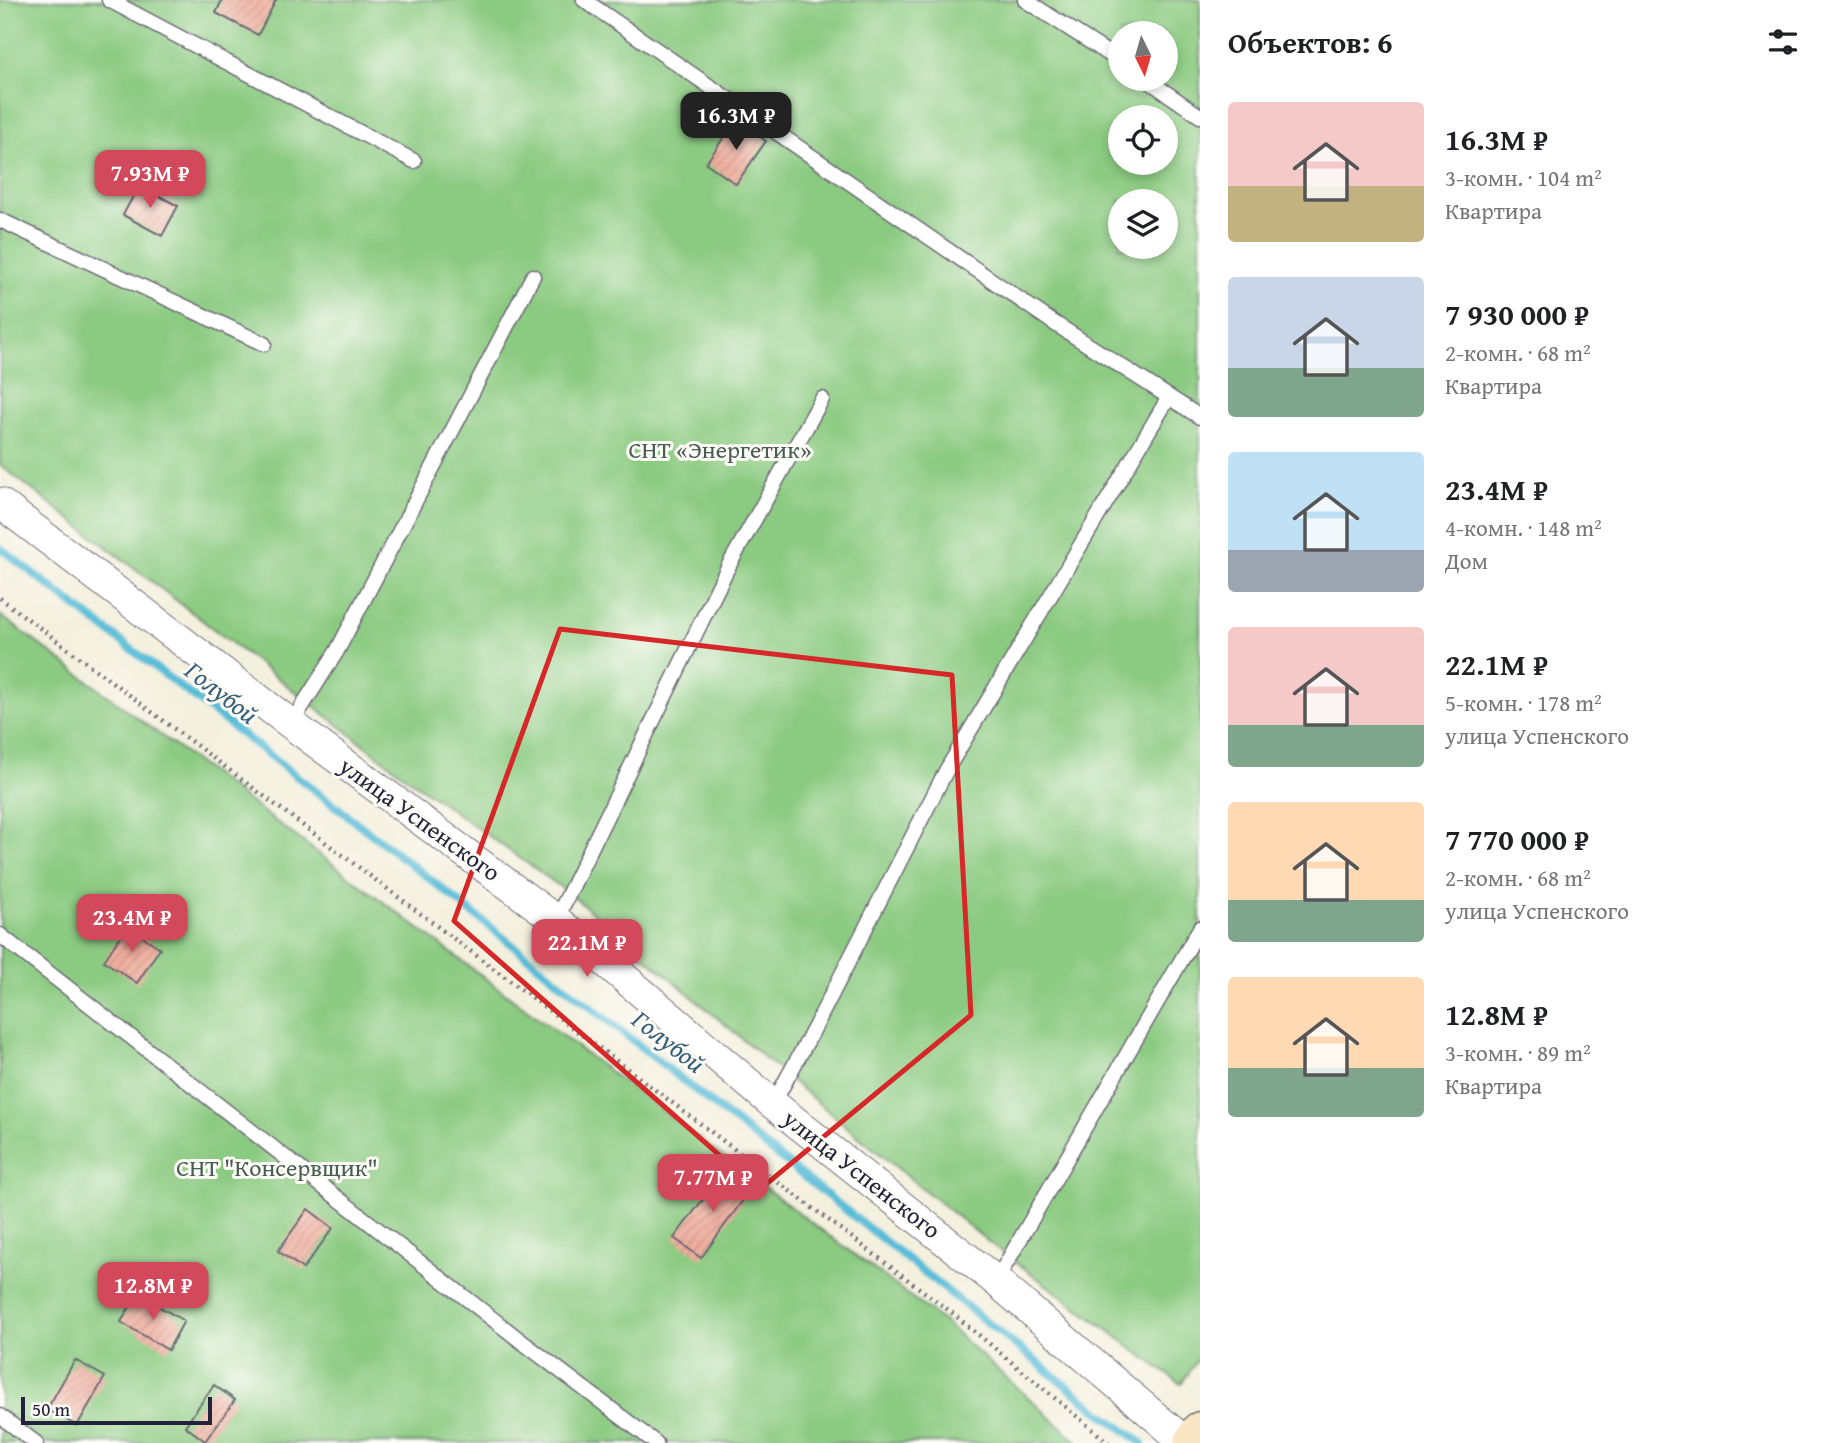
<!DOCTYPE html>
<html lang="ru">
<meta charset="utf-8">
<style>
body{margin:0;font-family:"Gentium Book Plus",serif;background:#f2f2f2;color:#202124;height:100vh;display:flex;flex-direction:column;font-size:26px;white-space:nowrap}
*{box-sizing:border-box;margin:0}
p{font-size:23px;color:#757577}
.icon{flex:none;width:38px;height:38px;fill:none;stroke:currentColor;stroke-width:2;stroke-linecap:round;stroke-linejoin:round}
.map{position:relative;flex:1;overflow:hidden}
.side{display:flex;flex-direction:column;background:#fff;width:630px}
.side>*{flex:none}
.needle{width:46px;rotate:175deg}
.controls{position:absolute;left:1108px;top:21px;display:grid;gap:14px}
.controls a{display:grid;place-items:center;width:70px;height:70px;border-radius:50%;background:#fff;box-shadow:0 4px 10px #0003;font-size:35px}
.scale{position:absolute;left:21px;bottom:18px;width:191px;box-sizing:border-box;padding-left:7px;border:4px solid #22223b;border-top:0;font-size:19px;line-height:24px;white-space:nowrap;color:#22223b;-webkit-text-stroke:5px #fdfcf7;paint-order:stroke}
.price{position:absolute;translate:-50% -60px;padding:0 16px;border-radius:14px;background:#d1495b;color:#fff;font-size:23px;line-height:46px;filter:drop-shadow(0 2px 4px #0008)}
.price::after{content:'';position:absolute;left:50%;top:42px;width:21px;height:16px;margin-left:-10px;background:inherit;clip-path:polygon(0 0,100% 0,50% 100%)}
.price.on{background:#222;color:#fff}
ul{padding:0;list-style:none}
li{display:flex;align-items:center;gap:21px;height:175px;padding:0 28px}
li span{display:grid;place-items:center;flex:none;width:196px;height:140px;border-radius:7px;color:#555}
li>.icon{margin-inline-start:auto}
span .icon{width:84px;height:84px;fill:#fffc;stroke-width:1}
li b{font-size:30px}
h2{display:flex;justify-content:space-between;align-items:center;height:84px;padding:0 28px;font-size:30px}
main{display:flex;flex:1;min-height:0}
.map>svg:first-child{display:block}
</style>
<main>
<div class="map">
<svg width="1200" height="1443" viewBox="0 0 1200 1443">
<defs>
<pattern id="building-hatch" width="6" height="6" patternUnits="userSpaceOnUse" patternTransform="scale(1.75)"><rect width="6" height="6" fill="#efae9e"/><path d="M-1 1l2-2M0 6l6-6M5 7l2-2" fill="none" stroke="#cd9589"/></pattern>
</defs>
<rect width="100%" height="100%" fill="#fdfcf7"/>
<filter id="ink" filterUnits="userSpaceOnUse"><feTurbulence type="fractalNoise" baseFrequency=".0143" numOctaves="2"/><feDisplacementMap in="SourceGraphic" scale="14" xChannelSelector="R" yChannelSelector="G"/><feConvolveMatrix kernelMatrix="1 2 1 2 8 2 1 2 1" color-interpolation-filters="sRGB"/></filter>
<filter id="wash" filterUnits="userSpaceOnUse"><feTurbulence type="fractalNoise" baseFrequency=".00686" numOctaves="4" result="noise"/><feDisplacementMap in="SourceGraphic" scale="28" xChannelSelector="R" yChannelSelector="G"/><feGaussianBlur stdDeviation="1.57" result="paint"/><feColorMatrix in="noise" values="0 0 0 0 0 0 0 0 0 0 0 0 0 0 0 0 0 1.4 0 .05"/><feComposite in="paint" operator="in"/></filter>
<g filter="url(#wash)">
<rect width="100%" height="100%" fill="#f4f0de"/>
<!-- green -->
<g fill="#8bca81" stroke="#56765e" stroke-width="2" fill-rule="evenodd">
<path d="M0,0H1200V1356L1181,1384L991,1244L849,1129L569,893L410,780L0,465ZM1120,33H1166V79H1120ZM1120,117H1166V163H1120ZM1120,201H1166V247H1120Z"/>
<path d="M0,615L943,1321L1079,1443H0Z"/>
</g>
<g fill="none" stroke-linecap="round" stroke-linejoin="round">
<!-- stream -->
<path stroke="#5abdd8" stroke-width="8" d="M0,548L421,872L1102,1414L1142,1443"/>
</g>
<g id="blocks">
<!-- building -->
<g fill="url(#building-hatch)">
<path d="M222,0H276L258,35L216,13Z"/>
<path d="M736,120L766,141L736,184L706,163Z"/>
<path d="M139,185L178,206L162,236L123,215Z"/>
<path d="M127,926L160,948L137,983L104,961Z"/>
<path d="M725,1170L751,1189L701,1258L674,1238Z"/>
<path d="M308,1209L333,1228L303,1269L278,1251Z"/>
<path d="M137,1294L184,1321L168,1350L121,1322Z"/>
<path d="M75,1360L105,1377L77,1426L47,1409Z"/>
<path d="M214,1385L235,1400L205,1441L185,1426Z"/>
</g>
</g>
</g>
<g filter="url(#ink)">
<use href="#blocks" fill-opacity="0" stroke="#6c6a74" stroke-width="2"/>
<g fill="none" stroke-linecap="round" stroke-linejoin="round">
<!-- lane casing -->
<g stroke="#6c6a74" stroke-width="17">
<g id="lane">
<path d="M109,0L414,161"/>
<path d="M584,0L1051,321L1200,417"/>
<path d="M1025,0L1120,61"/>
<path d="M1146,79L1200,116"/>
<path d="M0,220L264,344"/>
<path d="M291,724L337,651L533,276"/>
<path d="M556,920L728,567L822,399"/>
<path d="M0,935L521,1341L656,1443"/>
<path d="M773,1104L816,1025L947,769L1169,397"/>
<path d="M996,1281L1200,928"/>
<path d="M0,1416L36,1443"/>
</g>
</g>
<!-- street casing -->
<g stroke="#6c6a74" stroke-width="32">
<path id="street" d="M0,503L291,724L556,920L773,1104L996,1281L1186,1443"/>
</g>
<!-- secondary casing -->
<g stroke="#6c6a74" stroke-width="41">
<path id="secondary" d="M1193,1443L1200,1431"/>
</g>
<!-- path -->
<path stroke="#6c6a74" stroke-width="4.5" stroke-dasharray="2 5" stroke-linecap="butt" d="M0,598L951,1312L1109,1443"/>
<!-- lane -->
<use href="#lane" stroke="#fff" stroke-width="14"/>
<!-- street -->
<use href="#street" stroke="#fff" stroke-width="30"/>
<!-- secondary -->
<use href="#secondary" stroke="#fbe6c4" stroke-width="38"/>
</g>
</g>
<!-- marked area -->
<path fill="none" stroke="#d62828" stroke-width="5" stroke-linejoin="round" d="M560,629L952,675L971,1015L759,1190L454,921Z"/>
<g text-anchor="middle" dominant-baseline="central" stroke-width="6" stroke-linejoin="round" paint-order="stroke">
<!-- park labels -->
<g font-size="24" fill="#475d54" stroke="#fdfcf7">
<text x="720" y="449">СНТ «Энергетик»</text>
<text x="277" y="1167">СНТ "Консервщик"</text>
</g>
<!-- street labels -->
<g font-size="24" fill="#22223b" stroke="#fdfcf7">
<text transform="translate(420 819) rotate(36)">улица Успенского</text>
<text transform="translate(862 1174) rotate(38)">улица Успенского</text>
</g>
<!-- water labels -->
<g font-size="26" font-style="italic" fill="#38607a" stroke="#fdfcf7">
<text transform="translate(222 692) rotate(38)">Голубой</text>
<text transform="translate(669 1041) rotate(38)">Голубой</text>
</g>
</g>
</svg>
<div class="controls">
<a><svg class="needle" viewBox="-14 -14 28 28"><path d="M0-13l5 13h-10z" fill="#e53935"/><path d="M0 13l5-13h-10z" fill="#757577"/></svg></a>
<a><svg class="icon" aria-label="locate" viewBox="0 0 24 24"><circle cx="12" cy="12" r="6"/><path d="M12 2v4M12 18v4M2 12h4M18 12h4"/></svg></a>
<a><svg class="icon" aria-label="layers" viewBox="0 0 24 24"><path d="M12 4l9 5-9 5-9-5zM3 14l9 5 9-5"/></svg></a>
</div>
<div class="scale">50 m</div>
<b class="price on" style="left:736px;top:152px">16.3M ₽</b>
<b class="price" style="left:150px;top:210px">7.93M ₽</b>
<b class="price" style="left:132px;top:954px">23.4M ₽</b>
<b class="price" style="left:587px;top:979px">22.1M ₽</b>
<b class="price" style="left:713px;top:1214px">7.77M ₽</b>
<b class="price" style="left:153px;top:1322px">12.8M ₽</b>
</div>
<section class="side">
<h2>Объектов: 6<svg class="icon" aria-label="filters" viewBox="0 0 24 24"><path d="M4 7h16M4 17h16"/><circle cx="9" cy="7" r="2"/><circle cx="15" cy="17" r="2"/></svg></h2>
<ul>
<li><span style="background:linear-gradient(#f6c9c9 60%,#c2b280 0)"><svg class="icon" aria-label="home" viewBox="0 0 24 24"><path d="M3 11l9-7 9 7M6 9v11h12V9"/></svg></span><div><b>16.3M ₽</b><p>3-комн. · 104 m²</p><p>Квартира</p></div></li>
<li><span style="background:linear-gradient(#c9d6e8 65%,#7fa58c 0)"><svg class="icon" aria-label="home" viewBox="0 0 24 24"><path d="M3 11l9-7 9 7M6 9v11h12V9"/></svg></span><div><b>7 930 000 ₽</b><p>2-комн. · 68 m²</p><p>Квартира</p></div></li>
<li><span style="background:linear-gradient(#bfe0f5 70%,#9aa5b1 0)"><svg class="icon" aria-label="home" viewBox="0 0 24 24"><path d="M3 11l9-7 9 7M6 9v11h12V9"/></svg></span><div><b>23.4M ₽</b><p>4-комн. · 148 m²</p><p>Дом</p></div></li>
<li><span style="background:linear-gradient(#f6c9c9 70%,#7fa58c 0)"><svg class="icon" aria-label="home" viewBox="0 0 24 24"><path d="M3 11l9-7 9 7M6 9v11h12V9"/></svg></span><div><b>22.1M ₽</b><p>5-комн. · 178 m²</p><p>улица Успенского</p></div></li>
<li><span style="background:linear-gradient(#ffd9b3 70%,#7fa58c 0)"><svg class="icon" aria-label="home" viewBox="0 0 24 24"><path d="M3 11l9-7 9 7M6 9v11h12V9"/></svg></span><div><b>7 770 000 ₽</b><p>2-комн. · 68 m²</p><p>улица Успенского</p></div></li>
<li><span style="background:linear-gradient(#ffd9b3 65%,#7fa58c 0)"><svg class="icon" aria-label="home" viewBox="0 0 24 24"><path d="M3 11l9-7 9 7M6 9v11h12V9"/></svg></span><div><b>12.8M ₽</b><p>3-комн. · 89 m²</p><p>Квартира</p></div></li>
</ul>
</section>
</main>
